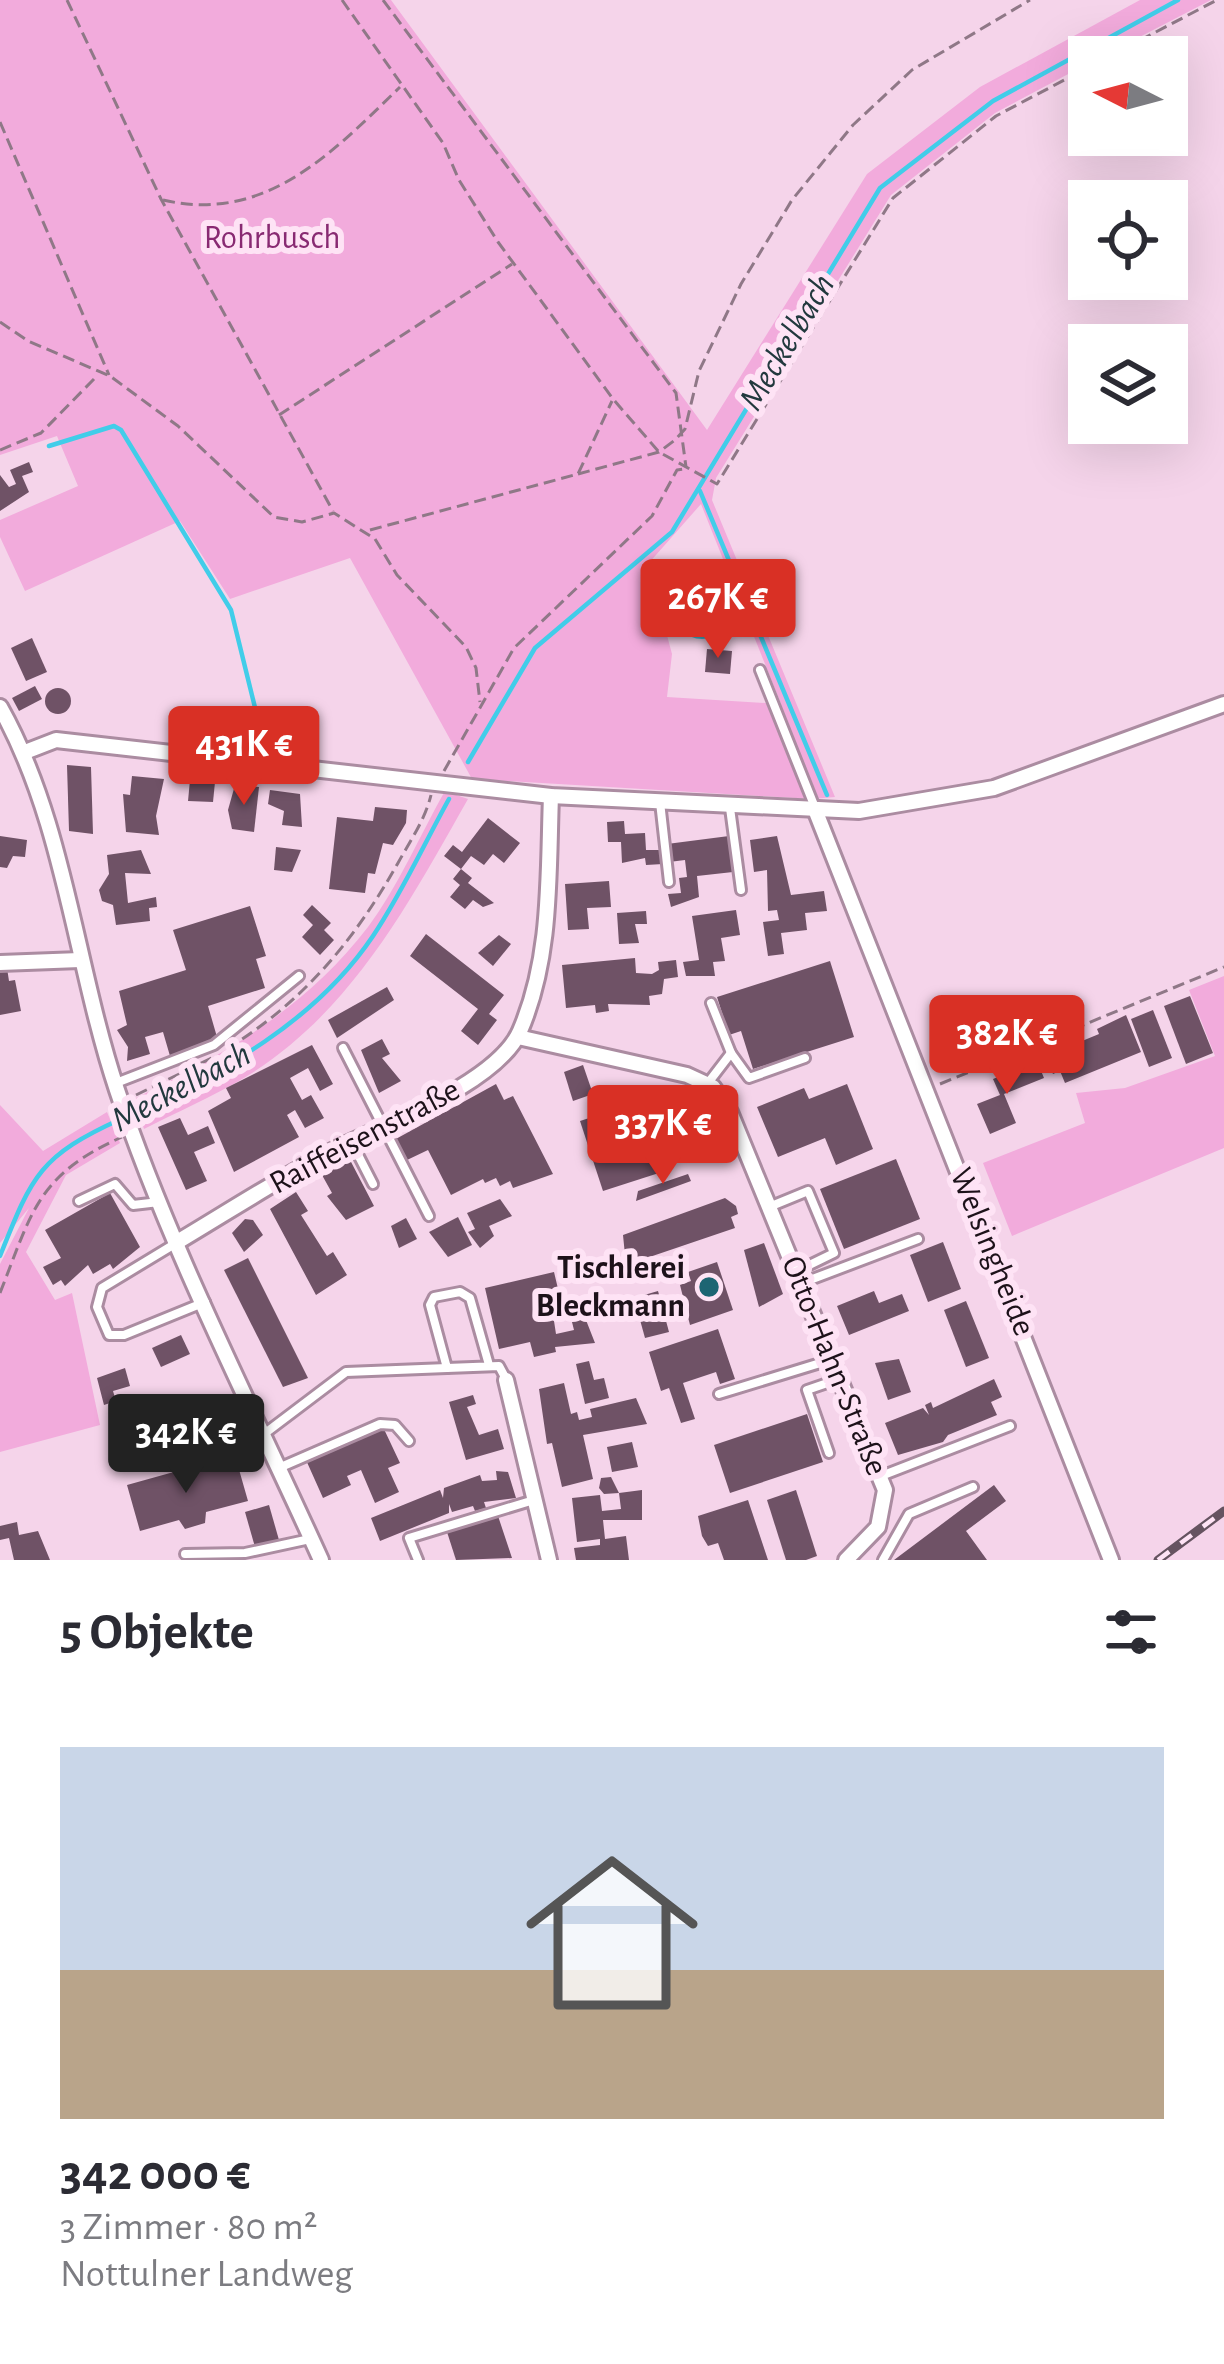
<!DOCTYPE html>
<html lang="de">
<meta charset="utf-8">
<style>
body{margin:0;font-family:"Alegreya Sans",sans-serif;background:#f7f7f7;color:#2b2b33;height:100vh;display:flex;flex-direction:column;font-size:45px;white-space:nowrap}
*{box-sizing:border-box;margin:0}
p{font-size:39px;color:#7c7c81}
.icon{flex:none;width:66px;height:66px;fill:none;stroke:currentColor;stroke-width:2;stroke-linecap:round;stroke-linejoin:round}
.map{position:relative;height:1560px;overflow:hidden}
.sheet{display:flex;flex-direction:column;background:#fff;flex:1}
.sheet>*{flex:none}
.needle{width:78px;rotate:276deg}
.fabs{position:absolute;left:1068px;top:36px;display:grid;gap:24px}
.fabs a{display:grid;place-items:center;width:120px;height:120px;border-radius:0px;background:#fff;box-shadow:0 12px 48px #0002;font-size:60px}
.price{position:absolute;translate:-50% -102px;padding:0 27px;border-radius:12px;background:#d93025;color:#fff;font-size:39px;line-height:78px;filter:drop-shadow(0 3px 6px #0008)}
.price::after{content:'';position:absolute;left:50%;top:72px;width:36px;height:27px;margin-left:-18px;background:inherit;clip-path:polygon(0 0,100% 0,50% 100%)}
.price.selected{background:#222;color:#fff}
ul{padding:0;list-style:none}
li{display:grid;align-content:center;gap:24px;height:636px;padding:0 60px}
li span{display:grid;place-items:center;height:372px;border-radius:0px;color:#555}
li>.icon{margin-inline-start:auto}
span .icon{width:216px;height:216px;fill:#fffc;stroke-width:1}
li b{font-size:51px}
h2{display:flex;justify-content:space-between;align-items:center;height:144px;padding:0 60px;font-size:51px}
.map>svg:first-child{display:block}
</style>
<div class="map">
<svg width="1224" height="1560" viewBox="0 0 1224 1560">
<rect width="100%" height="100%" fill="#f5d4ea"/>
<!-- green -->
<g fill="#f2abdc" fill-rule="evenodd">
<path d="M0,0H391L707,430L867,174L980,87L1140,0H1211L1101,57H1089V63L995,113L891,195L716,478L712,500L835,797L812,799L472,779L350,558L230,599L180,521L25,591L0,537V520L78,486L57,436L0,455ZM701,504L781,704L667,697L672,654L648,564Z"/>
<path d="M445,791L468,799C408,905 351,1013 244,1078C212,1097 177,1112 144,1129L134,1099C224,1055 305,1009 368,927C398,887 420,835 445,791Z"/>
<path d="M1224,976V1148L1012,1236L983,1163L1085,1123L1076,1093L1125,1088L1215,1056L1189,990Z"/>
<path d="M0,1105L43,1151L107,1112L120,1143L66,1175L26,1252L55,1300L72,1293L100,1425L0,1452V1264L29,1208L0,1243Z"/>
</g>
<!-- water -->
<circle fill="#41cde9" cx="702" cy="610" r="29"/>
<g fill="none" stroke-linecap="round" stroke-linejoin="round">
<!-- stream -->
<g stroke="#41cde9" stroke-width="4.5">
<path d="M49,446L114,426L121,430L231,610L263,740"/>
<path d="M700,491L827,795"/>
<path d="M468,762L535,648L672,532L880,188L993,101L1178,0"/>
<path d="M131,1114C223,1072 315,1022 373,936C402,893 424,844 449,799"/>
<path d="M0,1256C32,1176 39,1156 121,1119"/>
</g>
</g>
<!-- building -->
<g fill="#6f5266">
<path d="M29,462L33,472L22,476L29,492L0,511V475L9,487L16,484L10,470Z"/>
<path d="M32,638L47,672L26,681L11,648Z"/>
<path d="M707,649L732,651L730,674L705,672Z"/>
<path d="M35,686L42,699L19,711L12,698Z"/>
<circle cx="58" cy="701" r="13"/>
<path d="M67,765L91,767L93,834L69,831Z"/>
<path d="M132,776L164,779L156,816L159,835L126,832L123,794L130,795Z"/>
<path d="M190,780L215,782L213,802L188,801Z"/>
<path d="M235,785L259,787L254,832L232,829L228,810Z"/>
<path d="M270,790L300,794L302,827L282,825L284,811L268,804Z"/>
<path d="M375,807L407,810L406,823L393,845L383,843L375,874L368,873L365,893L329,889L337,817L373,821Z"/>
<path d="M488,818L520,843L504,863L493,854L484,865L471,856L461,869L444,856L453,845L462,852Z"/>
<path d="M624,821L625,834L645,833L646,850H661L663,864L646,865L645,858L622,863L621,842H608L607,822Z"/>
<path d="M0,836L27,840L25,857L13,856L7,868L0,867Z"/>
<path d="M729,836L733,872L697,876L699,897L671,907L668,894L681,893L679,878L687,877L685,860L669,862L667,844Z"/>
<path d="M777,836L791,895L824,891L827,911L805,913L807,930L781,933L784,954L768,956L763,922L779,920L777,910L768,911L767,870L754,872L750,840Z"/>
<path d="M276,847L301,850L292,872L274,870Z"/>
<path d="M141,850L151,874L125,873L128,903L156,897L157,907L149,908L150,921L116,925L113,905L102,901L99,890L109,874L107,855Z"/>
<path d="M461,869L472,878L468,883L494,903L483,907L473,900L465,909L450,897L460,885L453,879Z"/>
<path d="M609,881L611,907L587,908L589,929L568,930L565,884Z"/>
<path d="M312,905L331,923L324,930L334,940L320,955L302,937L313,925L303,915Z"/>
<path d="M250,906L266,956L256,959L265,988L208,1006L217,1037L199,1047L170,1056L163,1032L145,1037L150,1054L127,1061L128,1047L117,1030L127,1025L119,991L186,970L173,930Z"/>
<path d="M736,910L740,935L721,938L725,961L713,962L715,976H686L683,962L699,960L692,916Z"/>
<path d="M646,911L647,924H635L639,943L619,944L617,913Z"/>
<path d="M426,934L504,995L489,1014L497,1020L478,1045L461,1031L478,1009L410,956Z"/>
<path d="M499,935L511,944L493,966L478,953Z"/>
<path d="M635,958L636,973L652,974L659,970L658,962L676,960L678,977L664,979L662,994L649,996L650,1005L608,1004L609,1011L596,1013L595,1005L566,1008L562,965Z"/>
<path d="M830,961L854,1037L753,1069L741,1031L729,1035L717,997Z"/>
<path d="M7,968L9,981L15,980L21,1011L0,1015V969Z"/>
<path d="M387,987L394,1000L337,1038L328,1020Z"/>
<path d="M1190,996L1213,1053L1186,1064L1164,1006Z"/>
<path d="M1153,1010L1172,1058L1149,1067L1131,1019Z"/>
<path d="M1126,1015L1141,1052L1065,1083L1060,1071L1053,1074L1048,1063L1056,1060L1053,1053L1099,1034L1097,1029Z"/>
<path d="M382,1039L390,1054L382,1058L401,1081L379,1093L361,1050Z"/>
<path d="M312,1045L333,1084L320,1091L308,1068L290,1078L302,1100L311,1095L324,1118L305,1128L295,1110L287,1115L299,1137L234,1172L208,1111L231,1098L226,1088Z"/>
<path d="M1037,1061L1044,1078L1004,1094L1016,1123L990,1134L977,1104L1000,1095L993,1079Z"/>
<path d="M583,1065L593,1094L573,1101L564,1072Z"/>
<path d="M496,1084L504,1100L513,1096L553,1174L513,1188L510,1181L500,1186L496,1178L485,1183L483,1179L451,1195L428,1150L407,1160L394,1140Z"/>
<path d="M847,1084L873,1149L836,1165L825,1138L778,1157L757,1107L804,1088L809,1099Z"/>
<path d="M639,1102L662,1172L603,1191L580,1121Z"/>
<path d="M180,1118L188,1135L208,1126L215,1143L194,1152L207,1181L186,1190L158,1127Z"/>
<path d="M896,1159L920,1219L844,1249L820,1189Z"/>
<path d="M350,1160L374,1206L346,1220L327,1196L332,1193L322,1175Z"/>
<path d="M688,1174L691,1181L636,1201L638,1191Z"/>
<path d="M296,1192L308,1211L301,1215L327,1256L333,1252L347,1275L316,1295L270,1209Z"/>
<path d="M110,1193L140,1247L113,1269L110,1264L93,1274L88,1265L65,1286L61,1280L53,1285L43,1267L61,1258L45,1230Z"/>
<path d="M725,1198L736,1206L738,1214L731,1217L735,1228L626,1265L623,1235Z"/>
<path d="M500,1199L512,1216L489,1226L494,1236L480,1248L468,1232L475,1229L467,1213Z"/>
<path d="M458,1217L472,1245L448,1257L429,1232Z"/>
<path d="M406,1218L417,1239L399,1248L391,1226Z"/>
<path d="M245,1219L253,1220L263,1235L244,1252L232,1233Z"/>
<path d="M943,1242L961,1289L928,1302L910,1255Z"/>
<path d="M764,1243L783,1294L759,1307L744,1250Z"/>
<path d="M248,1258L308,1378L283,1387L224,1270Z"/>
<path d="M717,1262L733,1310L690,1325L680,1285L691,1281L688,1272Z"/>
<path d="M554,1272L559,1293L550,1295L556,1334L574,1330L571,1318L584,1315L595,1343L555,1347L556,1352L534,1357L530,1342L499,1349L485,1288Z"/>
<path d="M658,1291L669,1332L645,1338L634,1298Z"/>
<path d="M874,1291L879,1303L902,1294L909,1311L849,1335L837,1306Z"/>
<path d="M966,1301L989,1358L966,1367L944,1310Z"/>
<path d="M718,1329L735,1379L720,1384L716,1372L683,1383L695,1419L681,1423L669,1388L661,1391L649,1352Z"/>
<path d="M181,1335L190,1354L161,1367L152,1348Z"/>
<path d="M899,1359L911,1392L888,1400L875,1363Z"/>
<path d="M589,1361L594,1380L604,1378L609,1398L585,1404L576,1364Z"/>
<path d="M125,1368L130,1386L113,1391L116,1401L104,1405L97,1378Z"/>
<path d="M994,1379L1002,1397L991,1402L997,1415L948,1435L943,1442L898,1455L885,1423L923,1408L929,1415L925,1405L931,1402L933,1408Z"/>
<path d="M564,1383L571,1414L577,1412L579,1420L592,1417L590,1409L636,1398L647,1424L583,1435L593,1479L562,1487L552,1443L547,1444L539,1389Z"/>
<path d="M473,1395L476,1404L467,1407L479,1435L498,1429L504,1449L466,1460L449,1402Z"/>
<path d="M807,1414L823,1462L730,1493L714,1445Z"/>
<path d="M383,1427L400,1463L388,1468L399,1492L375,1503L361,1470L347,1476L351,1485L323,1498L306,1460Z"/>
<path d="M147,1431L153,1462L138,1466L132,1447L125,1449L122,1437Z"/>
<path d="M223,1437L228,1456L205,1463L199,1444Z"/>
<path d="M632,1442L638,1467L612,1472L607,1447Z"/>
<path d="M206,1463L208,1468L238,1466L248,1501L206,1512L205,1523L185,1529L179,1520L140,1531L127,1485Z"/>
<path d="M496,1471L508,1472L516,1498L484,1502L486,1508L475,1511L473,1506L452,1512L449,1504V1513L380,1541L371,1518L440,1490L443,1498L444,1488L480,1475L482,1481L497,1480Z"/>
<path d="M611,1477L619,1493L642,1490V1520H603L605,1539L626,1536L629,1560H576L574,1548L600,1545V1539L577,1542L572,1498L600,1495L602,1511L621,1509L619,1493L604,1494L599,1488L601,1478Z"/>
<path d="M994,1485L1006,1501L966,1531L987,1560H894Z"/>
<path d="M796,1490L817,1556L806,1560H786L767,1500Z"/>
<path d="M748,1500L768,1560H724L718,1543L708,1546L702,1536L698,1516Z"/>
<path d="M269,1505L279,1540L255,1547L245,1512Z"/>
<path d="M498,1516L512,1558L456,1560L447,1532Z"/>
<path d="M17,1522L19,1535L38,1531L50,1560H14L9,1538L0,1540V1526Z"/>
</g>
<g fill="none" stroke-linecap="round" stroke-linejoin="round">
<!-- service casing -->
<g stroke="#ab8ca1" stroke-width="14">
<g id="service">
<path d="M760,670L816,810"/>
<path d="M660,802L669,882"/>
<path d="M730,808L741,890"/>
<path d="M711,1003L731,1053"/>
<path d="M343,1048L429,1216"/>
<path d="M116,1083L214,1045L299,976"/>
<path d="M708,1083L731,1053L749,1078L805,1058"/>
<path d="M352,1143L373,1184"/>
<path d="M79,1201L115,1184L133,1205L159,1202"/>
<path d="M769,1207L808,1191L834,1253L797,1271"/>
<path d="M178,1242L102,1288L97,1307L109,1335H124L205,1302"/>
<path d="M802,1283L918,1239"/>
<path d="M489,1365L470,1298L460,1292L434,1297L430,1305L447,1368L499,1366L506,1379"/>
<path d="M719,1394L830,1360"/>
<path d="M264,1434L346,1372L447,1368"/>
<path d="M829,1453L807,1390L839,1379"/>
<path d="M281,1467L380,1424L395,1425L409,1441"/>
<path d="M881,1476L1010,1426"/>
<path d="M185,1554L245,1553L310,1539"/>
<path d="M418,1560L409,1538L534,1500"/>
<path d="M883,1560L909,1514L973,1487"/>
</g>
</g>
<!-- minor casing -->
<g stroke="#ab8ca1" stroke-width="20">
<g id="minor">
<path d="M0,707C65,823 75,964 117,1090C170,1249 252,1407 321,1560"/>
<path d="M25,752L56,740L551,796L859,811L994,788L1224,704"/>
<path d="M816,812L1111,1560"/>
<path d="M0,963L80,960"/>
<path d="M518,1037L687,1075L713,1087L730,1112L885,1490L878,1527L846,1560"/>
<path d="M179,1241C224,1214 268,1186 313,1161C366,1131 496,1087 520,1031C552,957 548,875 551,796"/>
<path d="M506,1380L549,1560"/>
</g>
</g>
<!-- path -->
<g stroke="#8f7887" stroke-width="3" stroke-dasharray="12 6" stroke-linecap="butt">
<path d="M67,0L161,199L333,511"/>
<path d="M342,0L443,143L459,180L498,242L613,399L659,452L717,484L893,198L996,116L1089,67"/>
<path d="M383,0L676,393L686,467"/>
<path d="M1108,57L1217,0"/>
<path d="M0,122L109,375"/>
<path d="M163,200C266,224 333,152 400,87"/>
<path d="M0,322L28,341L110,376L178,426L274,517L302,522L334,513L375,539L397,575L466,647L476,668L480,702"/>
<path d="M279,415L512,264"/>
<path d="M0,450L41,433L97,376"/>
<path d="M578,474L659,452L675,440L685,429L699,371L741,284L792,200L853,125L912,70L1030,0"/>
<path d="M370,530L578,474L612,401"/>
<path d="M444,771L514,648L652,516L677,470L684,469"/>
<path d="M227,1049C304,1001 354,941 398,863C410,841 425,820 431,795"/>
<path d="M940,1084L1224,967"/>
<path d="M136,1095L214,1057"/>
<path d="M0,1293C32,1212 37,1175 122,1137"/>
</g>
<!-- service -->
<use href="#service" stroke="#fff" stroke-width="8"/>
<!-- minor -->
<use href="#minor" stroke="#fff" stroke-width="14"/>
<!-- rail casing -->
<g stroke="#655360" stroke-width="9">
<path id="rail" d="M1158,1560L1224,1511"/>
</g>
<!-- rail -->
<use href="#rail" stroke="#fee3f5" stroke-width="4.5" stroke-dasharray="14" stroke-linecap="butt"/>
</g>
<!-- markers -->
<circle fill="#1d6573" stroke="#fee3f5" stroke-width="4.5" cx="709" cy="1287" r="12"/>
<g text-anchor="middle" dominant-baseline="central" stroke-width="12" stroke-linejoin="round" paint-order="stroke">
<!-- park labels -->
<g font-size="33" fill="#882a72" stroke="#fee3f5">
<text x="272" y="238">Rohrbusch</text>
</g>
<!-- street labels -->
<g font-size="33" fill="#1d121a" stroke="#fee3f5">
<text transform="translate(365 1137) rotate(-28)">Raiffeisenstraße</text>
<text transform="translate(992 1252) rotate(68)">Welsingheide</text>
<text transform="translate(834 1366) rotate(68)">Otto-Hahn-Straße</text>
</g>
<!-- poi labels -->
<g font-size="33" font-weight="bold" fill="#1d121a" stroke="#fee3f5" text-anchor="end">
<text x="685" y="1268">Tischlerei<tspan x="685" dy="38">Bleckmann</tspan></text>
</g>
<!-- water labels -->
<g font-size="36" font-style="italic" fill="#22393e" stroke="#fee3f5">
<text transform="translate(787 342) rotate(-59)">Meckelbach</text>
<text transform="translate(181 1087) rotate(-28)">Meckelbach</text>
</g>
</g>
</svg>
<div class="fabs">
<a><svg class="needle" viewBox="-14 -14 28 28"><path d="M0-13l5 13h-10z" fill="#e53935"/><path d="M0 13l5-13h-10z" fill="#7c7c81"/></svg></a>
<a><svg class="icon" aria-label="locate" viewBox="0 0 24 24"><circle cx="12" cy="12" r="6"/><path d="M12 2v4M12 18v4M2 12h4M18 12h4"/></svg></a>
<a><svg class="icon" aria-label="layers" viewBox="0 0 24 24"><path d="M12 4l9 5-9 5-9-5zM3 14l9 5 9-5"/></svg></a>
</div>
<b class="price" style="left:718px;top:661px">267K €</b>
<b class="price" style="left:244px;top:808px">431K €</b>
<b class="price" style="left:1007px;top:1097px">382K €</b>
<b class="price" style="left:663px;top:1187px">337K €</b>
<b class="price selected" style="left:186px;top:1496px">342K €</b>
</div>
<section class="sheet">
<h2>5 Objekte<svg class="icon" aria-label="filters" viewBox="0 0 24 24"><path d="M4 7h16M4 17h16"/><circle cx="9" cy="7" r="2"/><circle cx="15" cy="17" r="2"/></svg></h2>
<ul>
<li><span style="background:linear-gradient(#c9d6e8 60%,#b9a48a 0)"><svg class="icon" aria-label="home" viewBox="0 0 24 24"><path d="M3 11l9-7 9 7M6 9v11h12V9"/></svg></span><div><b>342 000 €</b><p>3 Zimmer · 80 m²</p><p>Nottulner Landweg</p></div></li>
</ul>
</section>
